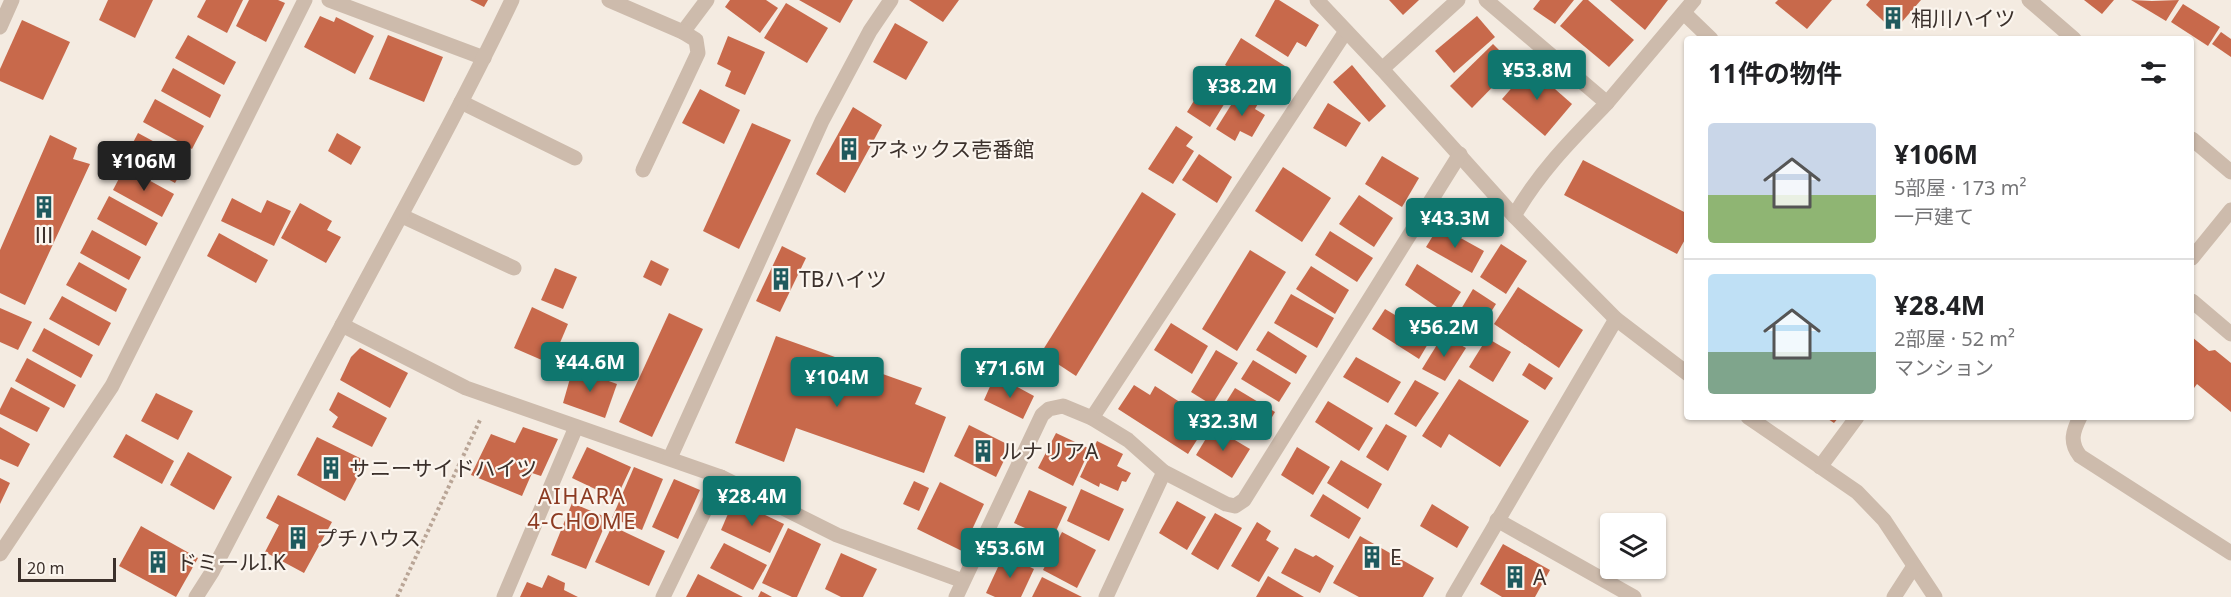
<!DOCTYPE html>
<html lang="ja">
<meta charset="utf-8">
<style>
body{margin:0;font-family:"Noto Sans","Noto Sans JP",sans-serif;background:#f2f2f2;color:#202124;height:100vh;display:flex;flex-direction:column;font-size:22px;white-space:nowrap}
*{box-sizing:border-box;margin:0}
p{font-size:20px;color:#757577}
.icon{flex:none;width:33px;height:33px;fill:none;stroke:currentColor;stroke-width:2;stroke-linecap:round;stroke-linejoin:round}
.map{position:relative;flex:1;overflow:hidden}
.drawer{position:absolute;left:1684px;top:36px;width:510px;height:384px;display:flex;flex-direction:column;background:#fff;border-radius:6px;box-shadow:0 2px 4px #0004}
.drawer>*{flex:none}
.fabs{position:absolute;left:1600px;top:513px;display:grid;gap:12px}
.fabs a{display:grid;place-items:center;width:66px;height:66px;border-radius:6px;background:#fff;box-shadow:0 2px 4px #0004;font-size:30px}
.scale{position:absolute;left:18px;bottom:15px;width:98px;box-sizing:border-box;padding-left:6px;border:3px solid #3b302b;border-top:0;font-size:16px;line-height:21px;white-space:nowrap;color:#3b302b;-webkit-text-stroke:4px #fbf5ee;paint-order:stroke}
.price{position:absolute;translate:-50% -51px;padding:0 14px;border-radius:6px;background:#0f766e;color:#fff;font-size:20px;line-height:39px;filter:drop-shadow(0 2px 3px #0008)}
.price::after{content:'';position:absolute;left:50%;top:36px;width:18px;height:14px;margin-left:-9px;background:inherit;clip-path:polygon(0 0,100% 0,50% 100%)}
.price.on{background:#222;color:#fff}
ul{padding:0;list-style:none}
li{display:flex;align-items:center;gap:18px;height:150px;padding:0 24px}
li+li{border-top:2px solid #e0e0e0}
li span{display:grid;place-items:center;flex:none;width:168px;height:120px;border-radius:6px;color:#555}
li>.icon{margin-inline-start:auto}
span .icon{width:72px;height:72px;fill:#fffc;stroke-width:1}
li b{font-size:26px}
h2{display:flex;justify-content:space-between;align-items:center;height:72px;padding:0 24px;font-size:26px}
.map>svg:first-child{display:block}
</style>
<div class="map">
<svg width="2231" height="597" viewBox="0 0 2231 597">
<rect width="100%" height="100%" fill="#f4ebe1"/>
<!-- building -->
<g fill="#c8694b">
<path d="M108,0H153L135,38L99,20Z"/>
<path d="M206,0H243L227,33L197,17Z"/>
<path d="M249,0H278L285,3L266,42L236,26Z"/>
<path d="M470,0H488L484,7Z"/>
<path d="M730,0H766L778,8L760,33L725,7Z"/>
<path d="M799,0H853L840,23Z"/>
<path d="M909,0H959L943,22Z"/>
<path d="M1275,0H1279L1319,25L1306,47L1297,42L1288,57L1255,36Z"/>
<path d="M1389,0H1419L1403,15Z"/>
<path d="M1540,0H1574L1555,24L1533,9Z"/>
<path d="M1583,0H1588L1634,40L1609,67L1560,26Z"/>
<path d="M1610,0H1668L1645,30Z"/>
<path d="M1778,0H1832L1807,29L1775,3Z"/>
<path d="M1870,0H1921L1894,31L1866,5Z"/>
<path d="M2084,0H2114L2102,14Z"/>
<path d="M2131,0L2152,1L2179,0L2166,21Z"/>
<path d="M786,3L828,28L807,63L764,38Z"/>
<path d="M2183,4L2220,27L2208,46L2171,22Z"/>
<path d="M320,16L334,22L336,17L374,36L355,74L304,47Z"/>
<path d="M1477,16L1495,37L1454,73L1435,51Z"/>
<path d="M22,20L70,42L43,100L0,81V69Z"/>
<path d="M895,23L928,42L906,80L873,62Z"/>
<path d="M2221,32L2231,39V57L2212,44Z"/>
<path d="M188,35L236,62L224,85L175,58Z"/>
<path d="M388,35L443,57L424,102L369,79Z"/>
<path d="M728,36L765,52L745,95L725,86L731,71L717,64Z"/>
<path d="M1241,38L1285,66L1277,77L1272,73L1263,90L1225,65Z"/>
<path d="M1493,44L1514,65L1472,108L1450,86Z"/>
<path d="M1352,65L1386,106L1369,122L1333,82Z"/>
<path d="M1530,67L1572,104L1545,136L1502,99Z"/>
<path d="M173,68L221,95L210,118L161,91Z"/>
<path d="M1213,70L1236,85L1210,127L1187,112Z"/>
<path d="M700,89L740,110L724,144L682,123Z"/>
<path d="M1241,89L1260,100L1255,109L1265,115L1252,137L1240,131L1235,141L1216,129Z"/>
<path d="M155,99L204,126L192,149L143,122Z"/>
<path d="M1328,103L1361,123L1346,147L1313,128Z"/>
<path d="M853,107L882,125L845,193L816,174Z"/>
<path d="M752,123L791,140L739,249L703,231Z"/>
<path d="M1176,126L1193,137L1186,146L1194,151L1173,184L1148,169Z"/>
<path d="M138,133L188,160L175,183L126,156Z"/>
<path d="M337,133L361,147L351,165L328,151Z"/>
<path d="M50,135L77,148L73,159L90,164L25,305L0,293V250Z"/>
<path d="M1199,154L1232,177L1217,203L1182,180Z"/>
<path d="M1382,156L1419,178L1402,207L1365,184Z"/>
<path d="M1583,160L1688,214V234L1677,254L1564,195Z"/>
<path d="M125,167L174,194L162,217L113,190Z"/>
<path d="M1283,167L1331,198L1302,242L1255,211Z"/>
<path d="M1142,192L1176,214L1076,376L1041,353Z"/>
<path d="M1359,195L1393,218L1374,247L1339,224Z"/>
<path d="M109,196L158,223L146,246L97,219Z"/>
<path d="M232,198L261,213L267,200L291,211L274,246L221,221Z"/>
<path d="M300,203L332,221L327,230L341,237L326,263L281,238Z"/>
<path d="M1439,226L1484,251L1472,273L1426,247Z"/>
<path d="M92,230L141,257L129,280L80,253Z"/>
<path d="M1330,231L1373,258L1357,282L1315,255Z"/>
<path d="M219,233L268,260L256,283L207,256Z"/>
<path d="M1501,244L1527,261L1506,294L1480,277Z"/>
<path d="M782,246L806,258L780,312L756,301Z"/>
<path d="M1250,250L1286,272L1237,351L1202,329Z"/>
<path d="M651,260L669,269L661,286L643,277Z"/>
<path d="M79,262L127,289L116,312L66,285Z"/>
<path d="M1417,264L1461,292L1447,314L1405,285Z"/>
<path d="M1311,266L1349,290L1335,314L1296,289Z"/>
<path d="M555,268L577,277L563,309L541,300Z"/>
<path d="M1518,287L1583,330L1559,368L1494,324Z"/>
<path d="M1473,289L1496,304L1473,341L1451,326Z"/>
<path d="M1291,294L1334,318L1317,348L1274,323Z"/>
<path d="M62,296L111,323L99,346L49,319Z"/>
<path d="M532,307L568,324L551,364L514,348Z"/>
<path d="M0,308L32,322L18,350L0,342Z"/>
<path d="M1385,309L1432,337L1419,359L1372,329Z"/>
<path d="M669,313L703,329L652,437L619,422Z"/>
<path d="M1171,323L1208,346L1192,374L1154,350Z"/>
<path d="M44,328L93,355L81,378L32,351Z"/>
<path d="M1268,331L1307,356L1296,374L1256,350Z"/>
<path d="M1443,335L1466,348L1445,381L1422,369Z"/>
<path d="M776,336L922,388L915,404L946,417L924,473L796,428L784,462L735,443Z"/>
<path d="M2192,337L2209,351L2215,350L2231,363V412L2197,384L2194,388L2192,386Z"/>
<path d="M1487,338L1511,352L1493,382L1469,367Z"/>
<path d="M587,346L622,359L616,375L581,362Z"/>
<path d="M360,348L408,373L390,408L340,380L351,357Z"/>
<path d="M1216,350L1238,363L1212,405L1191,392Z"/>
<path d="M1356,357L1401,382L1388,403L1343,377Z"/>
<path d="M27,358L76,385L64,408L15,381Z"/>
<path d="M1253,360L1291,383L1279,402L1241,379Z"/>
<path d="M1529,363L1553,378L1545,390L1522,375Z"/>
<path d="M573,368L617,384L605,418L563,403Z"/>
<path d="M1459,379L1529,421L1500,467L1449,434L1441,448L1422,436Z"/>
<path d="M1415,380L1439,393L1416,427L1394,414Z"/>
<path d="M992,382L1003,387L1008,382L1034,396L1023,419L984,400Z"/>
<path d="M1134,385L1150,395L1155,386L1209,421L1188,454L1118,409Z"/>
<path d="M11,387L50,408L37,432L0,414V409Z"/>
<path d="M1235,388L1275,412L1261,436L1220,412Z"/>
<path d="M338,392L387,418L372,447L332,427L338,417L329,410Z"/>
<path d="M156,393L193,411L178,440L141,421Z"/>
<path d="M1328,401L1373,428L1359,451L1315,422Z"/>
<path d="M1825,417H1839L1834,423Z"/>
<path d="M1386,424L1407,436L1388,471L1366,457Z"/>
<path d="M969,425L1011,446L996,477L954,456Z"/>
<path d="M0,427L30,444L18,467L0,459Z"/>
<path d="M523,427L558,439L541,476L532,473L522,496L471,475L491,434L515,443Z"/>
<path d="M1213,427L1250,449L1232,478L1196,455Z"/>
<path d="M1056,433L1090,449L1073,486L1038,468Z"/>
<path d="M126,434L174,461L162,484L113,457Z"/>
<path d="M317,437L366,461L345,501L297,475Z"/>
<path d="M1097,441L1123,454L1117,466L1131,473L1126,482L1122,481L1118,491L1100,483L1099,487L1080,477Z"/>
<path d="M587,447L631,467L616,499L572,478Z"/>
<path d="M1297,447L1330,467L1313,495L1281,475Z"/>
<path d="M188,452L232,477L214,510L170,485Z"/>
<path d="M1341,460L1382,484L1368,509L1327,483Z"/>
<path d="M634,467L663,479L642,530L612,518Z"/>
<path d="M0,478L10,483L0,504Z"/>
<path d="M674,479L700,490L678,539L652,527Z"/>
<path d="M914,481L929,488L919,511L903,504Z"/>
<path d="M940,482L984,504L962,551L917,529Z"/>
<path d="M1081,489L1124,509L1109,541L1067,521Z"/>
<path d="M1029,490L1067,507L1052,540L1014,523Z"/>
<path d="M1323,494L1361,518L1349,539L1310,516Z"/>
<path d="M278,495L332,522L304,573L265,552L279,525L266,518Z"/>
<path d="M734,500L784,524L770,553L721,530Z"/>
<path d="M1177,501L1206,517L1187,550L1159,533Z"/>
<path d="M572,503L608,518L586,569L551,555Z"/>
<path d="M1432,504L1469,527L1457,548L1420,526Z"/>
<path d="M1215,513L1242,528L1218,570L1191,554Z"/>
<path d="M1257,522L1271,531L1266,540L1279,548L1259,582L1231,566Z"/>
<path d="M141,526L198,558L176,597L119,566Z"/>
<path d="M612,526L665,551L649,586L595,562Z"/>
<path d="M788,528L821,544L797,597H792L762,583Z"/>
<path d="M1062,532L1096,550L1077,588L1043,570Z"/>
<path d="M1360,536L1434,578L1423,597H1359L1333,583Z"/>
<path d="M724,543L767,565L753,590L710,568Z"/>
<path d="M1503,544L1550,570L1535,597H1502L1480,584Z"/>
<path d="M1295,548L1313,557L1316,555L1334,566L1320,593L1281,573Z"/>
<path d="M841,553L877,569L863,597H841L825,589Z"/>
<path d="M1004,554L1034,569L1021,597H995L986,593Z"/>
<path d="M698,574L743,597H686Z"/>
<path d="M548,575L565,583L564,590L578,597H520L527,582L542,588Z"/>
<path d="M1268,576L1304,597H1256Z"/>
<path d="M1042,577L1082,597H1032Z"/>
<path d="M761,591L772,597H758Z"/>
</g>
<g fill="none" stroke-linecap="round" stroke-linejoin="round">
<!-- path -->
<path stroke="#b9a596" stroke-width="4" stroke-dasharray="3 3" stroke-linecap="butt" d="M397,597L481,418"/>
<!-- service -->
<g stroke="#cdbbac" stroke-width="15">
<path d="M609,0L683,32L707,0"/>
<path d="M0,27L12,0"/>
<path d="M461,102L575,158"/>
<path d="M643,170L698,53L696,40L683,32"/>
<path d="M402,216L514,268"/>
<path d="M1514,216C1539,172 1573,138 1607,103"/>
<path d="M2192,301L2231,334"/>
<path d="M2080,417C2073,431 2069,442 2080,456L2231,553"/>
<path d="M1092,418L1346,31"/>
<path d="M1820,467L1857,417"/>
<path d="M1497,520L1634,597"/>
<path d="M504,597L576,427"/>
<path d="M1106,597L1164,472"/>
</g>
<!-- minor -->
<g stroke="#cdbbac" stroke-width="15">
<path d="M329,0L484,58"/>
<path d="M1317,0L1382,69L1514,216L1616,319L1688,374"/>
<path d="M1486,0L1607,103L1694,0"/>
<path d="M2029,0L2074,39"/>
<path d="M1684,13L1711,39"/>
<path d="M1382,69L1458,0"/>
<path d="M2192,139L2231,172"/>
<path d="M2192,258L2231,210"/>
<path d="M342,325L466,388L721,477L837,535L963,581"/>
<path d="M1748,417L1857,492L1884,520L1935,597"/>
<path d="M670,458L822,121L870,31L891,0"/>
<path d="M0,554L112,386L305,0"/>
<path d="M196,597L212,572C255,490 297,408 341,327C399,218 459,111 512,0"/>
<path d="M663,597L721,477"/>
<path d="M956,597L1042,415L1049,409L1063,406L1092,418L1128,440L1164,472L1226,504L1235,506L1244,500L1460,154"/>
<path d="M1453,597L1616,319"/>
<path d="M1894,597L1914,566"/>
</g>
</g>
<!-- icons -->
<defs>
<g id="building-bare" transform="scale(1.8)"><path d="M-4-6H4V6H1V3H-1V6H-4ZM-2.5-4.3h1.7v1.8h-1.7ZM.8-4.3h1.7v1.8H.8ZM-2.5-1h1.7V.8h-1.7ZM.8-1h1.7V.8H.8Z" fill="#1f5a5e" stroke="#fbf5ee" stroke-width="2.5" paint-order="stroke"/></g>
</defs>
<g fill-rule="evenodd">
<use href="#building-bare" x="1893" y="18"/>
<use href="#building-bare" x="849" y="149"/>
<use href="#building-bare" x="44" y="207"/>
<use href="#building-bare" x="781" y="279"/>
<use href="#building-bare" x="983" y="451"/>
<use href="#building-bare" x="331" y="468"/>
<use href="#building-bare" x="298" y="538"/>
<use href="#building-bare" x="1372" y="557"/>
<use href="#building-bare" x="158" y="562"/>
<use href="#building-bare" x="1515" y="577"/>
</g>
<g text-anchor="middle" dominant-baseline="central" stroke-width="4.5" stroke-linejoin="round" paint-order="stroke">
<!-- poi labels -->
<g font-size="21" fill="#3b302b" stroke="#fbf5ee" text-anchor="start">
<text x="1911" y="18">相川ハイツ</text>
<text x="867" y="149">アネックス壱番館</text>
<text x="44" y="235" text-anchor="middle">Ⅲ</text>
<text x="799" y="279">TBハイツ</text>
<text x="1001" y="451">ルナリアA</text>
<text x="349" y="468">サニーサイドハイツ</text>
<text x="316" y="538">プチハウス</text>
<text x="1390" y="557">E</text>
<text x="176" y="562">ドミールI.K</text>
<text x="1533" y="577">A</text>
</g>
<!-- neighbourhood labels -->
<g font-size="22" letter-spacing="1.5" fill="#8c3b22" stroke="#fbf5ee">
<text x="582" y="495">AIHARA<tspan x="582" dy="25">4-CHOME</tspan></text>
</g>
</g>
</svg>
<div class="fabs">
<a><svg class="icon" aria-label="layers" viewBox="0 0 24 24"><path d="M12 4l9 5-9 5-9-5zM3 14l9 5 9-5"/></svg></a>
</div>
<div class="scale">20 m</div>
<b class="price" style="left:1537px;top:101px">¥53.8M</b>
<b class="price" style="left:1242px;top:117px">¥38.2M</b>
<b class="price on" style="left:144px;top:192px">¥106M</b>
<b class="price" style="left:1455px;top:249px">¥43.3M</b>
<b class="price" style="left:1444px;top:358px">¥56.2M</b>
<b class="price" style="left:590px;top:393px">¥44.6M</b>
<b class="price" style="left:1010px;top:399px">¥71.6M</b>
<b class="price" style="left:837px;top:408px">¥104M</b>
<b class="price" style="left:1223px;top:452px">¥32.3M</b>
<b class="price" style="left:752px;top:527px">¥28.4M</b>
<b class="price" style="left:1010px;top:579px">¥53.6M</b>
<section class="drawer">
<h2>11件の物件<svg class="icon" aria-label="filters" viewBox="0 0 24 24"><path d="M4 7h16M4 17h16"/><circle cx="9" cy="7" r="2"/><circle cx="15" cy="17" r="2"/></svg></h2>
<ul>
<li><span style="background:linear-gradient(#c9d6e8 60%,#8fb573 0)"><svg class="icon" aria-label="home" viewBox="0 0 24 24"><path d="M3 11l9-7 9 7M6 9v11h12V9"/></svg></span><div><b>¥106M</b><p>5部屋 · 173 m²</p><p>一戸建て</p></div></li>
<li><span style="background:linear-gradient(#bfe0f5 65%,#7fa58c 0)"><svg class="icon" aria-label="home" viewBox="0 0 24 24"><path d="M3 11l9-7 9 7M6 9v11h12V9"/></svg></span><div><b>¥28.4M</b><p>2部屋 · 52 m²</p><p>マンション</p></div></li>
</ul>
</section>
</div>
